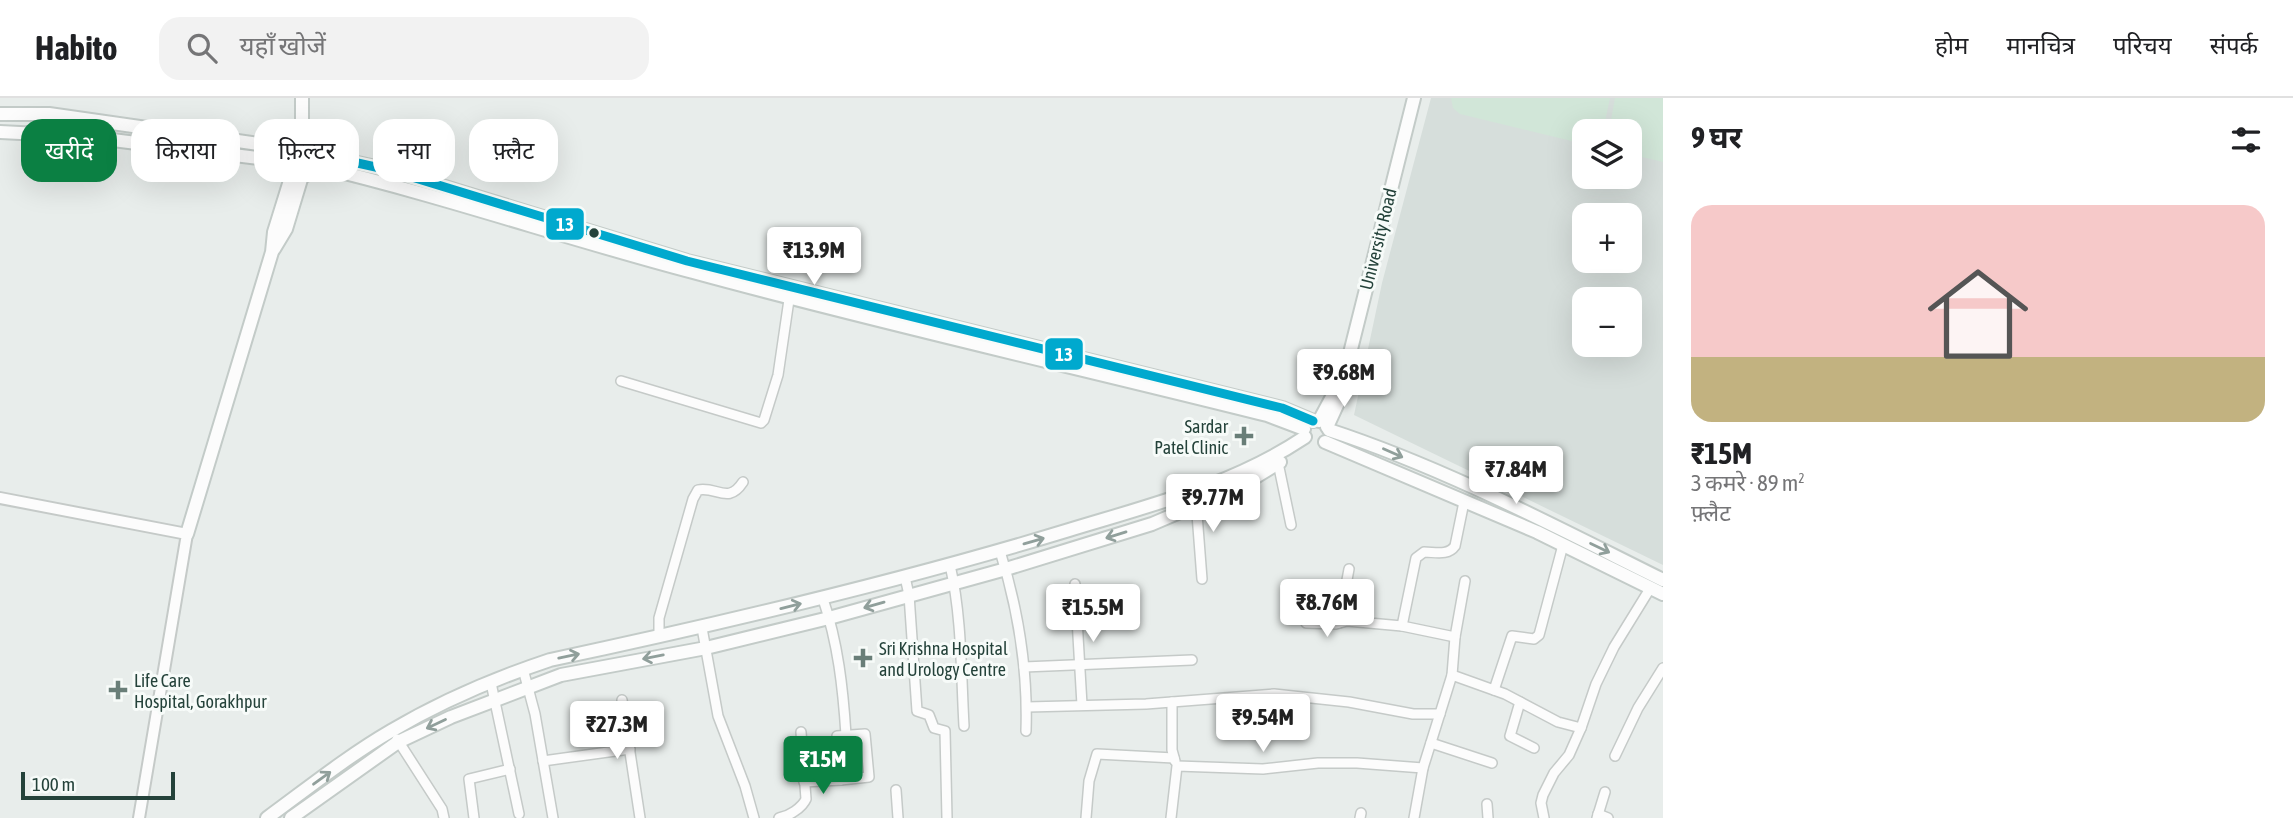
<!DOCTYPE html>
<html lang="hi">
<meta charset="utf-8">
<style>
body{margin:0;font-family:"Asap Condensed","Noto Sans Devanagari",sans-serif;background:#f2f2f2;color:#202124;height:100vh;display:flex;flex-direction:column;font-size:26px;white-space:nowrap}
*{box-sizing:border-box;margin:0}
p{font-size:23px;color:#757577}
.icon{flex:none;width:38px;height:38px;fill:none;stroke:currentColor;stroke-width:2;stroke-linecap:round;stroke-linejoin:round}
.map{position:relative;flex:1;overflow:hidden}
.details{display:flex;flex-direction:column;background:#fff;width:630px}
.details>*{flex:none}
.guide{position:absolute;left:21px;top:21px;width:665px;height:63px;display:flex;gap:14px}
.buttons{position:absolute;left:1572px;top:21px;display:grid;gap:14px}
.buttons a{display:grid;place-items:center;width:70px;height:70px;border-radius:14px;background:#fff;box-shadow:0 7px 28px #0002;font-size:35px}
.scale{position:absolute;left:21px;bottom:18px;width:154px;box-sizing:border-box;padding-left:7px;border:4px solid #24423a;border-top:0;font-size:19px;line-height:24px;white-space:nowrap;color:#24423a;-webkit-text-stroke:5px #f7fbf9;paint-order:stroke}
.price{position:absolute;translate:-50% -60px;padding:0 16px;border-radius:7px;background:#fff;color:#222;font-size:23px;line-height:46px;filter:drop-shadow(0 2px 4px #0008)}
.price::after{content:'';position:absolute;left:50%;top:42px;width:21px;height:16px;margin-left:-10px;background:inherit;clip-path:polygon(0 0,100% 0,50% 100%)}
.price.current{background:#0b8043;color:#fff}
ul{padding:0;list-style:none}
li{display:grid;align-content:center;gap:14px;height:371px;padding:0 28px}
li+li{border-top:2px solid #e0e0e0}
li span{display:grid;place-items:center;height:217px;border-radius:21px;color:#555}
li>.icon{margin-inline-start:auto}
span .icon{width:126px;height:126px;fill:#fffc;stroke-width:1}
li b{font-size:30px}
h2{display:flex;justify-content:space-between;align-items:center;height:84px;padding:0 28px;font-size:30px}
.chip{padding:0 24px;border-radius:21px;background:#fff;box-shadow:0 7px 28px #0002;font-size:24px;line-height:63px}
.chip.current{background:#0b8043;color:#fff}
header{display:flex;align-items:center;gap:42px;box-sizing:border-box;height:98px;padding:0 35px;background:#fff;border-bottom:2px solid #e0e0e0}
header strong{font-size:33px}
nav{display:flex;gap:38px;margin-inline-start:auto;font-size:24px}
.search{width:490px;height:63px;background:#f2f2f2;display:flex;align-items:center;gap:18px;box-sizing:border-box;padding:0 24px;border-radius:21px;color:#757577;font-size:26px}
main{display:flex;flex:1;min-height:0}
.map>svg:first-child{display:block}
</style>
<header>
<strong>Habito</strong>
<div class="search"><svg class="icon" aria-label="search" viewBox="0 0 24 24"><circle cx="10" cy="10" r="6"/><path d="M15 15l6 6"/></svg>यहाँ खोजें</div>
<nav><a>होम</a><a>मानचित्र</a><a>परिचय</a><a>संपर्क</a></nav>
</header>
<main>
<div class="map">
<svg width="1663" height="720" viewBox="0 0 1663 720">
<rect width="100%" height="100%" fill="#e8edeb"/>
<!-- built -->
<path fill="#d6dedb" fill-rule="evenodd" d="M1431,0H1663V467L1354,317L1382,185ZM1584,33H1629V79H1584ZM1584,117H1629V163H1584ZM1584,201H1629V247H1584Z"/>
<!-- green -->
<g fill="#d1e6d8">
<path d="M1451,0H1610L1603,33H1584V46L1460,16L1453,10Z"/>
<path d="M1615,0H1663V64L1629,56V33H1609Z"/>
</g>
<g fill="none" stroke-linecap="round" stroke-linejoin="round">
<!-- minor casing -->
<g stroke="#c5cac8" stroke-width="12">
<g id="minor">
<path d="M621,283L761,325L764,322L778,277L790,195"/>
<path d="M1277,360L1291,427"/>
<path d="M1239,385L1248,406"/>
<path d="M1196,403L1202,481"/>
<path d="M1000,453C1018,511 1028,571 1026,633"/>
<path d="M950,467C962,519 961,575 964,628"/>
<path d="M905,479L909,497L917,613L929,617L934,630L945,633L947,720"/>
<path d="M1075,486L1082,607"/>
<path d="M823,501C838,545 843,590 846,637"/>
<path d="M1306,525L1336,526L1347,523L1402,528L1455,539"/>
<path d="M1339,525L1349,471"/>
<path d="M1402,528L1416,460L1424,454C1435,454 1448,458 1455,448L1464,404"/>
<path d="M702,530L718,618L745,688L754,720"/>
<path d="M659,539V520L693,401L698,392C717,388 728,407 743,384"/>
<path d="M1024,569L1192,562"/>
<path d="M523,571L535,616L553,720"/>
<path d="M1452,577L1505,596L1558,624L1581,630L1596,586L1614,549L1651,489"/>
<path d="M491,585L519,716"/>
<path d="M1494,592L1512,538L1534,541L1539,537L1563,447"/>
<path d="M622,602L640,720"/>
<path d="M1172,604V652L1175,663"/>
<path d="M1520,604L1510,638L1534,650"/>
<path d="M1027,609L1146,606L1274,596L1349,604L1413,616H1440"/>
<path d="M865,636L869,679L841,682L837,638Z"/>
<path d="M397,641L442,711L444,720"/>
<path d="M1431,645L1492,665"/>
<path d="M1615,658L1638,610L1663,570"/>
<path d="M543,663L630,651"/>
<path d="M804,684L841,682"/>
<path d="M896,692L898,720"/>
<path d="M1487,706L1488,720"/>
<path d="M1598,716L1608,720"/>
<path d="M474,720L469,681L510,671"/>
<path d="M779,720C789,718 802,710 806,701L801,634"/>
<path d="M1086,720L1089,683L1097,656L1174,660"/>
<path d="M1171,720L1177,668L1263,671L1318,665H1357L1423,670"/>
<path d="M1360,720L1361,715"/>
<path d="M1414,720L1423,670L1452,577L1455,539L1465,483"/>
<path d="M1544,720L1541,705L1543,697L1554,675L1569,657L1581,630"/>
<path d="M1597,720L1605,694"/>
</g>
</g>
<!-- tertiary casing -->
<g stroke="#c5cac8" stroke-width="14">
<path id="tertiary" d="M0,400L187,436L139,720"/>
</g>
<!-- secondary casing -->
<g stroke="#c3cbc8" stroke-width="16">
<g id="secondary">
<path d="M302,0V44"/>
<path d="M0,16H49L287,50"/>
<path d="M0,34L80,38L283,63"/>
<circle cx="300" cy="61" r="17"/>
<path d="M317,56L389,72L687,163L1282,310L1313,323"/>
<path d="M316,68C443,98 567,141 693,174C883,226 1076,269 1267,317L1304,331"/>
<path d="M274,151L286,131L302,78"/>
<path d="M1319,323L1333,297"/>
<path d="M1327,329L1343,294V283L1414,0"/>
<path d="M1329,332C1445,370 1554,428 1663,482"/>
<path d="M1325,344L1537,434L1663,496"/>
<path d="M187,436L272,154L274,134L292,76"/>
<path d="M267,720C308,690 348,658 391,633C440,604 496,580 550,562C724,525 898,484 1069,432C1151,407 1233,387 1305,339"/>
<path d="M291,720L398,644L451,619L561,577L706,550L829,520L1006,471L1152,426L1241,388L1280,364"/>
</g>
</g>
<!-- minor -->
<use href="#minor" stroke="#fcfcfc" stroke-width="9"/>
<!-- tertiary -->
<use href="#tertiary" stroke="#fcfcfc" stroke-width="10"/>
<!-- secondary -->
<use href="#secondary" stroke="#fcfcfc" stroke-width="12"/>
<!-- bus-1 casing -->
<g stroke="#f7fbf9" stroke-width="14">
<path id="bus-1" d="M317,56L389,72L687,163L1282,310L1313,323"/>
</g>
<!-- bus-1 -->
<use href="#bus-1" stroke="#00a9ce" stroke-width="9"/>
</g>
<!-- one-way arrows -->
<defs><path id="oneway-shaft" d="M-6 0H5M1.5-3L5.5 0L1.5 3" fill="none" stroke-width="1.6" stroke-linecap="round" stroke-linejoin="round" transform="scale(1.75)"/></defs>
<g stroke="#909f9b">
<use href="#oneway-shaft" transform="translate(1393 355) rotate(24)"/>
<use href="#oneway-shaft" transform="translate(1116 437) rotate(163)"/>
<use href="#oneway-shaft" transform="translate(1034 443) rotate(-16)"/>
<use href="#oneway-shaft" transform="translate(1600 450) rotate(26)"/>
<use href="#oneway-shaft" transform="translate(874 507) rotate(164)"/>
<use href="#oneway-shaft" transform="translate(791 508) rotate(-14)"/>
<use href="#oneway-shaft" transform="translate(569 558) rotate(-12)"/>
<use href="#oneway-shaft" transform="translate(653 559) rotate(169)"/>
<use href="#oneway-shaft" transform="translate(436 626) rotate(155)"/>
<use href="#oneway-shaft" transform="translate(322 680) rotate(-36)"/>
</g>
<!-- markers -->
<circle fill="#24423a" stroke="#f7fbf9" stroke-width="2.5" cx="594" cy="135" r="6"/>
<g fill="#697e78" stroke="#f7fbf9" stroke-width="2.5">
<path d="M1240.5 327.5h7v7h7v7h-7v7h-7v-7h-7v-7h7z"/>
<path d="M859.5 549.5h7v7h7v7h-7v7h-7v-7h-7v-7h7z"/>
<path d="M114.5 581.5h7v7h7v7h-7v7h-7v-7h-7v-7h7z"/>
</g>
<g text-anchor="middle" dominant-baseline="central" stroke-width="6" stroke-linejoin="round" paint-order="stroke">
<!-- street labels -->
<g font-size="18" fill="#24423a" stroke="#f7fbf9">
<text transform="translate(1378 141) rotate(-76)">University Road</text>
</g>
<!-- poi labels -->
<g font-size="18" fill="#24423a" stroke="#f7fbf9" text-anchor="start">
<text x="1228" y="328" text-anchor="end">Sardar<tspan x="1228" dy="21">Patel Clinic</tspan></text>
<text x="879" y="550">Sri Krishna Hospital<tspan x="879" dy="21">and Urology Centre</tspan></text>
<text x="134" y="582">Life Care<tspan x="134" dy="21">Hospital, Gorakhpur</tspan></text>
</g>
</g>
<g stroke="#f7fbf9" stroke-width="2.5">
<rect x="545" y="109" width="40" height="34" rx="7" fill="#00a9ce"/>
<rect x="1044" y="239" width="40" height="34" rx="7" fill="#00a9ce"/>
</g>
<g font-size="19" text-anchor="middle" font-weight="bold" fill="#fff">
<text x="565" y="133">13</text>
<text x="1064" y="263">13</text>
</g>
</svg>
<div class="buttons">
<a><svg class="icon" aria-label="layers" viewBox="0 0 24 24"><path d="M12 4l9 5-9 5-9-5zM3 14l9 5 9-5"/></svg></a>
<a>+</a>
<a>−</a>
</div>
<div class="scale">100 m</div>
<b class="price" style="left:814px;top:189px">₹13.9M</b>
<b class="price" style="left:1344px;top:311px">₹9.68M</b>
<b class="price" style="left:1516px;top:408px">₹7.84M</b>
<b class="price" style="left:1213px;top:436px">₹9.77M</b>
<b class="price" style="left:1327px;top:541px">₹8.76M</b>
<b class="price" style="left:1093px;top:546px">₹15.5M</b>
<b class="price" style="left:1263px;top:656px">₹9.54M</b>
<b class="price" style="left:617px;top:663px">₹27.3M</b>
<b class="price current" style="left:823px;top:698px">₹15M</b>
<div class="guide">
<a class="chip current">खरीदें</a>
<a class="chip">किराया</a>
<a class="chip">फ़िल्टर</a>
<a class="chip">नया</a>
<a class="chip">फ़्लैट</a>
</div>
</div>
<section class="details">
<h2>9 घर<svg class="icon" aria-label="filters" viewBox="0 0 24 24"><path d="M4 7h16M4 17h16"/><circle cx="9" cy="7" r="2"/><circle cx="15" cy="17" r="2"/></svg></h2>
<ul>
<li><span style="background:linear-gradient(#f6c9c9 70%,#c2b280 0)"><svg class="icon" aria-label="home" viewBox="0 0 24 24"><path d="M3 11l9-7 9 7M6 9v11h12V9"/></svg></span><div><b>₹15M</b><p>3 कमरे · 89 m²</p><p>फ़्लैट</p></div></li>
</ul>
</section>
</main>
